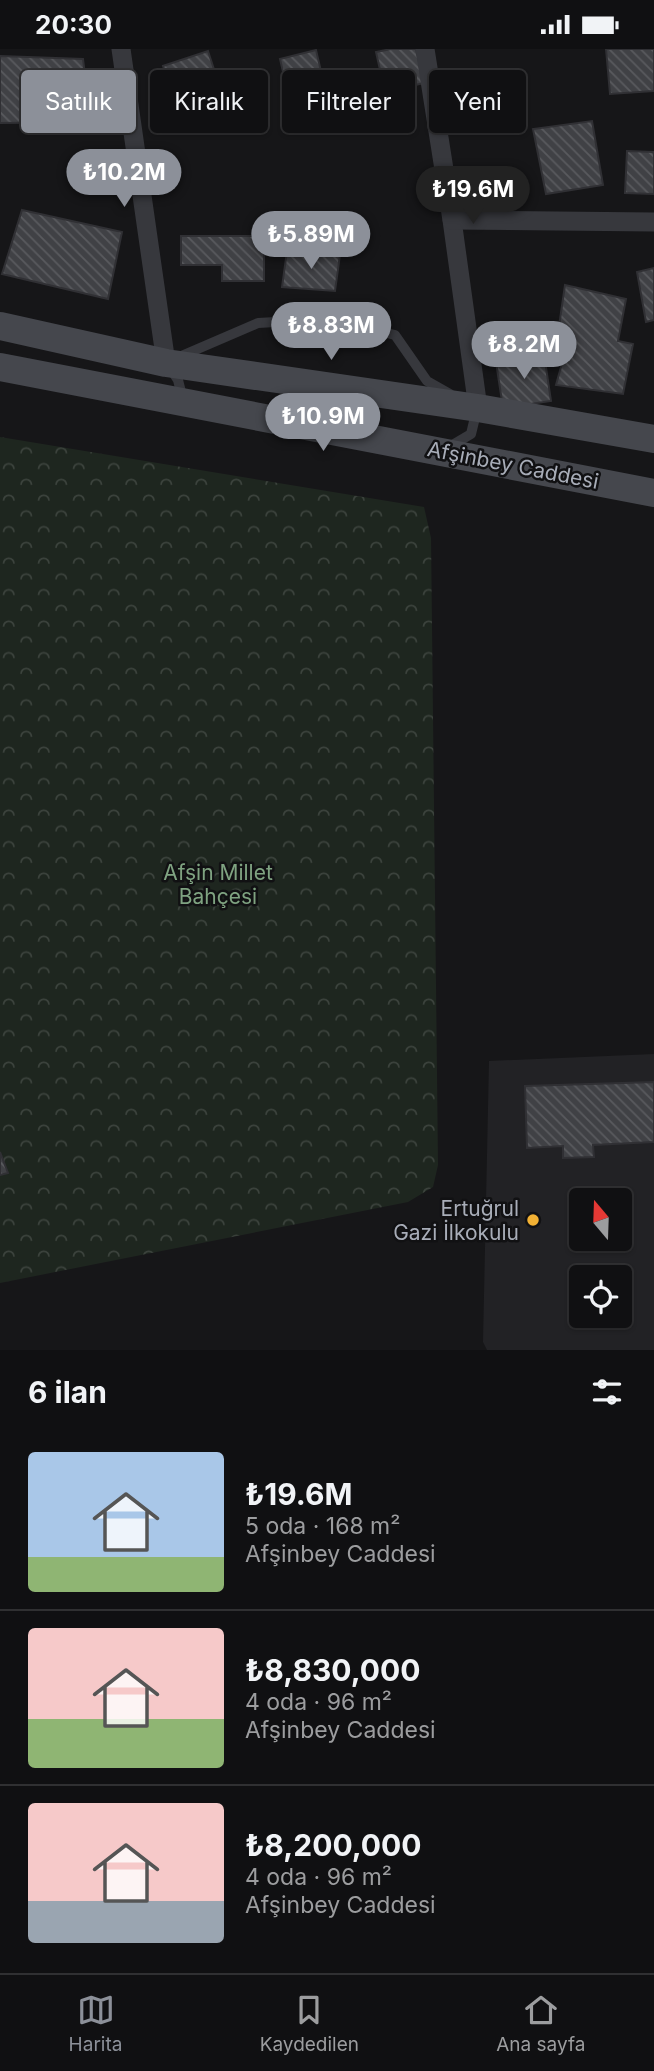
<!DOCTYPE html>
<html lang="tr">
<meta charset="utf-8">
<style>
body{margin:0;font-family:Inter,sans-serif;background:#1e1e20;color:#f1f3f6;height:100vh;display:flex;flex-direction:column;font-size:26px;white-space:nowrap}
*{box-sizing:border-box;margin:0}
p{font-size:23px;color:#9c9d9f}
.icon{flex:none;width:38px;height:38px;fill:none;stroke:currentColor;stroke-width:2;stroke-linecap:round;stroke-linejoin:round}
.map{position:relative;height:1301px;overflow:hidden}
.sheet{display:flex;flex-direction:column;background:#101012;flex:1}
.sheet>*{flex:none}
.hud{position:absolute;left:21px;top:21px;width:612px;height:63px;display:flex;gap:14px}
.needle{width:46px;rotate:341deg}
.fabs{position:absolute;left:569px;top:1139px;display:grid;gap:14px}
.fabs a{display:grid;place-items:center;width:63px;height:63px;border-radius:7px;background:#101012;box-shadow:0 2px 5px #0004,0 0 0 2px #303032;font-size:35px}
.price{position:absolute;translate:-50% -60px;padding:0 16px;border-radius:24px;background:#8c9099;color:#fff;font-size:23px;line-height:46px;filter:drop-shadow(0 2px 4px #0008)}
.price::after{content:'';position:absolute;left:50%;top:42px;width:21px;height:16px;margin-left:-10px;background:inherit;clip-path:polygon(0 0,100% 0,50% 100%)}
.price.on{background:#222;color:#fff}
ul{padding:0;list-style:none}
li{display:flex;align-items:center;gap:21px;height:175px;padding:0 28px}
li+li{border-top:2px solid #303032}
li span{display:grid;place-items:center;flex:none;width:196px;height:140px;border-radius:7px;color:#555}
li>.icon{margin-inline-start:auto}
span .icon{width:84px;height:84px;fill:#fffc;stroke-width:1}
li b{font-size:30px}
h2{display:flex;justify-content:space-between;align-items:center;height:84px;padding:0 28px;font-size:30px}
.pill{padding:0 24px;border-radius:7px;background:#101012;box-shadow:0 2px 5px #0004,0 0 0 2px #303032;font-size:24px;line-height:63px}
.pill.on{background:#8c9099;color:#fff}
.status{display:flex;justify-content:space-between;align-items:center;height:49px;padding:0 35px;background:#101012;direction:ltr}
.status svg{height:19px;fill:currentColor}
.tabs{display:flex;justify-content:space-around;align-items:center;height:98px;border-top:2px solid #303032;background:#101012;font-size:19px;color:#9c9d9f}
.tabs a{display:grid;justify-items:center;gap:4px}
.tabs .on{color:#8c9099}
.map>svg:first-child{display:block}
</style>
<div class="status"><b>20:30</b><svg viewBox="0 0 49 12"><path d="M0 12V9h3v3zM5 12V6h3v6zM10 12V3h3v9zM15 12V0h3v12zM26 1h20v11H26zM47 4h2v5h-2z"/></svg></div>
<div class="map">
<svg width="654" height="1301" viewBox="0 0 654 1301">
<defs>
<pattern id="park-crowns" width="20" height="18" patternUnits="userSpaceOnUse" patternTransform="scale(1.75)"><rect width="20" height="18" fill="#1e261f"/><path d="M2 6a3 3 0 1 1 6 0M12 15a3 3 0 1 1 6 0" fill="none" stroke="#3c433d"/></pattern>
<pattern id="building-back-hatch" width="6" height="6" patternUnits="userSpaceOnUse" patternTransform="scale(1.75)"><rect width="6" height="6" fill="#404145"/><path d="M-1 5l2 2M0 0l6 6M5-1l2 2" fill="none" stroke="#595a5e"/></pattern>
</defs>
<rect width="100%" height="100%" fill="#161618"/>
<!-- built -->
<path fill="#222225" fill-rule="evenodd" d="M654,1005V1301H487L483,1293L489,1012ZM581,1152H620V1190H581ZM581,1228H620V1267H581Z"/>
<!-- park -->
<path fill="url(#park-crowns)" d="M0,388L424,458L431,489L438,1116L433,1138L408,1153L0,1234Z"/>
<!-- building -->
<g fill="url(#building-back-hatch)" stroke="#303034" stroke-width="2">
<path d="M391,0H416L424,34L385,43L376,3Z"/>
<path d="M606,0H654V42L610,45Z"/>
<path d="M316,1L324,35L288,44L280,10Z"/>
<path d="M208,2L223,48L178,63L163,17Z"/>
<path d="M0,7L83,10L91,73L0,74Z"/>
<path d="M519,21L522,62L476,66L473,24Z"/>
<path d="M592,72L603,136L546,145L533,80Z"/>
<path d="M627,102L654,103V145L625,144Z"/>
<path d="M22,161L122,183L108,250L2,225Z"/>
<path d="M181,187H264V232H222V216H181Z"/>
<path d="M287,202L340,206L335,242L282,238Z"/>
<path d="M654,219V271L646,273L637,223Z"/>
<path d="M565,236L626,250L618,292L633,295L623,345L556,336L569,289L558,284Z"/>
<path d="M544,305L551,352L503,359L496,313Z"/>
<path d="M654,1033V1093L593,1096L594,1108L563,1109V1097L527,1099L525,1037Z"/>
<path d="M0,1103L8,1124L0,1126Z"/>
</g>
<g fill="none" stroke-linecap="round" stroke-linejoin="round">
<!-- service -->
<g stroke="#37383d" stroke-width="10">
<path d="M179,308L258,274L329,270L395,286L427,332L450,345"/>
<path d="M171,320L178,331L183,351"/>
<path d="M449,398L471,385L477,360"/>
</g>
<!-- minor -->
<g stroke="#37383d" stroke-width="19">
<path d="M121,0L166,314"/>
<path d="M425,0L452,171L478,359"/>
<path d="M452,171L654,173"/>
</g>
<!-- secondary -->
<g stroke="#45474d" stroke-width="28">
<path d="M0,277L166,314L478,359L654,390"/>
<path d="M0,318L654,444"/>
</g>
</g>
<!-- markers -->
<circle fill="#f2b134" stroke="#111113" stroke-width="2.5" cx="533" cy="1171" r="7"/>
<g text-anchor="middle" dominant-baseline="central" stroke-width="5" stroke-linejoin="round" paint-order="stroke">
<!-- street labels -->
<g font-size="21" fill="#a8adb8" stroke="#111113">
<text transform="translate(513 416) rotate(11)">Afşinbey Caddesi</text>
</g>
<!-- park labels -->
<g font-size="21" fill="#7fa381" stroke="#111113">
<text x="218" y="823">Afşin Millet<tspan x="218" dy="24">Bahçesi</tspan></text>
</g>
<!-- poi labels -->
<g font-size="21" fill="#a8adb8" stroke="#111113" text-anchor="end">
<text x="519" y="1159">Ertuğrul<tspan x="519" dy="24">Gazi İlkokulu</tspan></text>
</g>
</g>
</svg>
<div class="fabs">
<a><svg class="needle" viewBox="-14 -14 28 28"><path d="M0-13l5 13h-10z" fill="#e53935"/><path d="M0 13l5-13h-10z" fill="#9c9d9f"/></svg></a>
<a><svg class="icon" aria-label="locate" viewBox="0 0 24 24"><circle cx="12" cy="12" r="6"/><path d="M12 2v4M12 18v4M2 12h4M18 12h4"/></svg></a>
</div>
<b class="price" style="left:124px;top:160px">₺10.2M</b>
<b class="price on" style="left:473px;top:177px">₺19.6M</b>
<b class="price" style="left:311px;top:222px">₺5.89M</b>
<b class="price" style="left:331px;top:313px">₺8.83M</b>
<b class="price" style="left:524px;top:332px">₺8.2M</b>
<b class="price" style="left:323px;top:404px">₺10.9M</b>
<div class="hud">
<a class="pill on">Satılık</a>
<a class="pill">Kiralık</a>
<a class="pill">Filtreler</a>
<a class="pill">Yeni</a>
</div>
</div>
<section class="sheet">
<h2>6 ilan<svg class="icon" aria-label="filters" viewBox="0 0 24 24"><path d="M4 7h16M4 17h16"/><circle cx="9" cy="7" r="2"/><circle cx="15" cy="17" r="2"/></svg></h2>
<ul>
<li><span style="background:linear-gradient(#a9c7e8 75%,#8fb573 0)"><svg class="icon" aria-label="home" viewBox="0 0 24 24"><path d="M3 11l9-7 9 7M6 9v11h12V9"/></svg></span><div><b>₺19.6M</b><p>5 oda · 168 m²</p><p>Afşinbey Caddesi</p></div></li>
<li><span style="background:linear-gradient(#f6c9c9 65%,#8fb573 0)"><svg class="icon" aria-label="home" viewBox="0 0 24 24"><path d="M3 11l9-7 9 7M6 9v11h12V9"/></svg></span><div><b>₺8,830,000</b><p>4 oda · 96 m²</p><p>Afşinbey Caddesi</p></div></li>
<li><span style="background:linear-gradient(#f6c9c9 70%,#9aa5b1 0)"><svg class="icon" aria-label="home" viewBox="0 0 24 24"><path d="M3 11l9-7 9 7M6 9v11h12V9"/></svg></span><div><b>₺8,200,000</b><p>4 oda · 96 m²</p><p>Afşinbey Caddesi</p></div></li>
</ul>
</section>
<nav class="tabs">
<a class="on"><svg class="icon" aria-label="map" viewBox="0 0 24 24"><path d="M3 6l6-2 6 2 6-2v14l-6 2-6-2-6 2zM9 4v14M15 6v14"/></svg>Harita</a>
<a><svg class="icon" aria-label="saved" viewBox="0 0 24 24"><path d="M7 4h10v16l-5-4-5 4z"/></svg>Kaydedilen</a>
<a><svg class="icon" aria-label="home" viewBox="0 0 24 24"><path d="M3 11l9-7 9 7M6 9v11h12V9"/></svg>Ana sayfa</a>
</nav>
